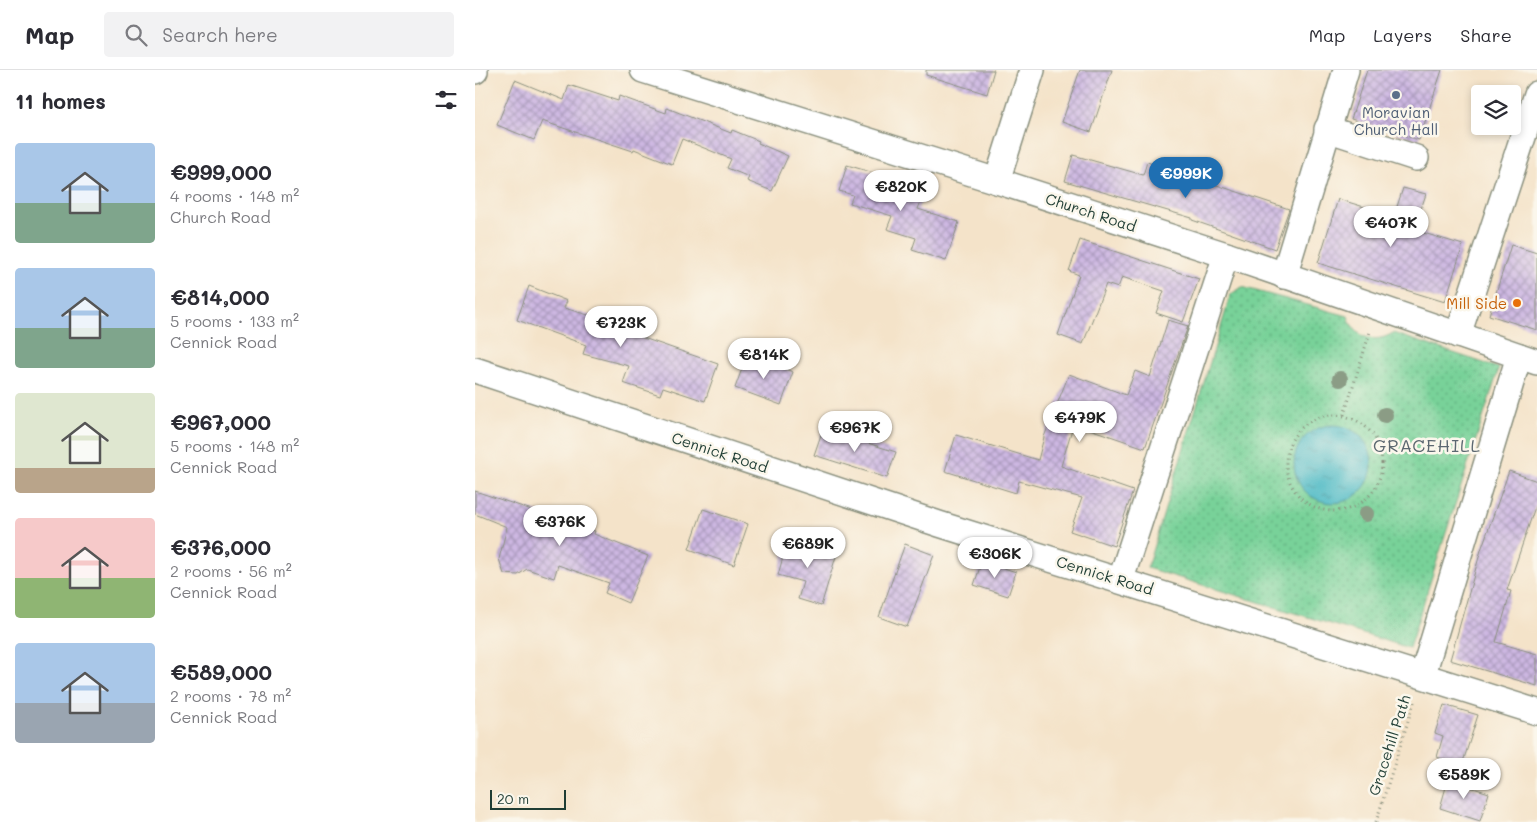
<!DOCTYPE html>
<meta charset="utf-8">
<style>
body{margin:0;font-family:Mali,sans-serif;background:#f2f2f3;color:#2b2b33;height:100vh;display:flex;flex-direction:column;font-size:19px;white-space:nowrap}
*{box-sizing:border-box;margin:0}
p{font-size:16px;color:#7c7c81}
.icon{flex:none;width:28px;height:28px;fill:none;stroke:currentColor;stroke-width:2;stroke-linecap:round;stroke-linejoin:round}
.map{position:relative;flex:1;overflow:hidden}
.sheet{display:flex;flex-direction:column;background:#fff;width:475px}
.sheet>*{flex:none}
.buttons{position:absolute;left:996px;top:15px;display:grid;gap:10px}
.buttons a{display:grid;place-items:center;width:50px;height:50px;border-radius:5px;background:#fff;box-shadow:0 2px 8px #0003;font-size:25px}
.scale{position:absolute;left:15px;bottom:12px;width:76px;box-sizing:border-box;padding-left:5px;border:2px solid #1f3d34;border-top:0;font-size:14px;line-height:18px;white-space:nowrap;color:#1f3d34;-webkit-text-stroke:4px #fbf7ec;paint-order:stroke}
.price{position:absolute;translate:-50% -42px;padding:0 11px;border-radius:18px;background:#fff;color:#222;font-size:16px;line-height:32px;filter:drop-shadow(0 1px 2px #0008)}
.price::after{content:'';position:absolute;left:50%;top:30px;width:15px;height:11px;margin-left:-8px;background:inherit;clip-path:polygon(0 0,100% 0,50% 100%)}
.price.on{background:#1f6fb2;color:#fff}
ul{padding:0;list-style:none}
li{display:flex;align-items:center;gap:15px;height:125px;padding:0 15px}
li span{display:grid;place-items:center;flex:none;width:140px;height:100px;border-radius:5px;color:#555}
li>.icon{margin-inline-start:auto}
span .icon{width:60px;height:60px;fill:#fffc;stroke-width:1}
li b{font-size:21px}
h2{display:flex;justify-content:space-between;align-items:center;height:60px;padding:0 15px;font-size:21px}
header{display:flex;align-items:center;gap:30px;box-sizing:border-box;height:70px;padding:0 25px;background:#fff;border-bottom:1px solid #e1e1e2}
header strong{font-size:24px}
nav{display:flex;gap:28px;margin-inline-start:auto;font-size:18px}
.search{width:350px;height:45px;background:#f2f2f3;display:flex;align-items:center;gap:12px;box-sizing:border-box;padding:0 18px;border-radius:5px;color:#7c7c81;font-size:19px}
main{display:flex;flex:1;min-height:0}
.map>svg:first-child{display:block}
</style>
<header>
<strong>Map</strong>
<div class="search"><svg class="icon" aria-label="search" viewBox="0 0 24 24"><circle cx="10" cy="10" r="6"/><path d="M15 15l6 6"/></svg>Search here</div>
<nav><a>Map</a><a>Layers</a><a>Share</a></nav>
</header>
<main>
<section class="sheet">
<h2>11 homes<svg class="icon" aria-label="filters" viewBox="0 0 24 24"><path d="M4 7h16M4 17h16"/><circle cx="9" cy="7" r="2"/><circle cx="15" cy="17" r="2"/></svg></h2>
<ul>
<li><span style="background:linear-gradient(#a9c7e8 60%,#7fa58c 0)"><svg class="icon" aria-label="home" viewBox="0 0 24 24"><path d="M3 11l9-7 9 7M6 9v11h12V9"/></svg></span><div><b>€999,000</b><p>4 rooms · 148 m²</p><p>Church Road</p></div></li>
<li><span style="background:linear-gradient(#a9c7e8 60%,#7fa58c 0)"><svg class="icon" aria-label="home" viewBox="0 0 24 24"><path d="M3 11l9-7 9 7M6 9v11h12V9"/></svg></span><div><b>€814,000</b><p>5 rooms · 133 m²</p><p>Cennick Road</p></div></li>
<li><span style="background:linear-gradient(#dfe7d0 75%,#b9a48a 0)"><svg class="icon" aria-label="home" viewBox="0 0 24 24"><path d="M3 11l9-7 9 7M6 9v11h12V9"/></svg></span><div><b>€967,000</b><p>5 rooms · 148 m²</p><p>Cennick Road</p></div></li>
<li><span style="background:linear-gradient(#f6c9c9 60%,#8fb573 0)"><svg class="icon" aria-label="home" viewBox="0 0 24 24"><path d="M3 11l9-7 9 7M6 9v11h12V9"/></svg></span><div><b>€376,000</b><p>2 rooms · 56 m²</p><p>Cennick Road</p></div></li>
<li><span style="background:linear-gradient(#a9c7e8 60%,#9aa5b1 0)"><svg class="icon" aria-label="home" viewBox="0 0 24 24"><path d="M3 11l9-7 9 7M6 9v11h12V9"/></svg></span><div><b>€589,000</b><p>2 rooms · 78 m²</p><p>Cennick Road</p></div></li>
</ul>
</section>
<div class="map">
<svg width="1062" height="752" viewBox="0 0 1062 752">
<defs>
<pattern id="grass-dots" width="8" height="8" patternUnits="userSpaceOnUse" patternTransform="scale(1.25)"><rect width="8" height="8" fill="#78d299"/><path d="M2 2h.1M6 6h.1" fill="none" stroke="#62ac7e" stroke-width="1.8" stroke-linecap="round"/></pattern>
<pattern id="water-ripples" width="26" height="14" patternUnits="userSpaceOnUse" patternTransform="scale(1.25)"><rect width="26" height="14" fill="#4bb9c5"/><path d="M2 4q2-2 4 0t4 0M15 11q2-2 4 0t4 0" fill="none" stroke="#3e98a1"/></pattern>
<pattern id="building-cross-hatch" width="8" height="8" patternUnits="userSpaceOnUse" patternTransform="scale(1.25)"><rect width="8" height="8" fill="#cdb7e2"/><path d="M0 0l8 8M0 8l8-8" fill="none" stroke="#a696b8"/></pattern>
</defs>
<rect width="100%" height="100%" fill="#fbf7ec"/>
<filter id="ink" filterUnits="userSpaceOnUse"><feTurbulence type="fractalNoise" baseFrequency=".02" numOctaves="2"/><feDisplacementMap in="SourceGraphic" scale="10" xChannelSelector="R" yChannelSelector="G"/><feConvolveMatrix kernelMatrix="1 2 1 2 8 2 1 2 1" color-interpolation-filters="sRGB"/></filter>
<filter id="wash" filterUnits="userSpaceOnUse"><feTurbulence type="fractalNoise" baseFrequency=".0096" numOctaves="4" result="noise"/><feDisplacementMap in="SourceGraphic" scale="20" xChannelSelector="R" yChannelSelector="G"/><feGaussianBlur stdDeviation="1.12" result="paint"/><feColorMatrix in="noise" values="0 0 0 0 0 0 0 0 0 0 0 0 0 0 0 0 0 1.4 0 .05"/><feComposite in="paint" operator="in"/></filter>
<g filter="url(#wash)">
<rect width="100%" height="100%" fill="#f4e3c9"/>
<!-- grass -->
<path fill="url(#grass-dots)" stroke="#4c8866" d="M767,217L873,246C879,267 899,275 918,263L1024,298L934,578L672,498L756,224Z"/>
<!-- water -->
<circle fill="url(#water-ripples)" stroke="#357b7c" cx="858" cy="394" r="39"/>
<g id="blocks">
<!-- building -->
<g fill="url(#building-cross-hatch)">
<path d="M451,0H519L512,24L451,5Z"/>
<path d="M605,0H637L616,62L587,52Z"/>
<path d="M892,0H967L944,70L876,49Z"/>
<path d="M40,10L89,30L94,15L143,31L144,26L191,43L192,38L256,63L257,60L284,71L283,73L313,86L297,121L272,111L274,107L252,98L256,89L207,69L197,94L159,79L158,81L67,51L59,70L22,55Z"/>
<path d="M598,85L668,105L672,92L814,139L800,179L717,150V148L590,111Z"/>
<path d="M372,95L409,106L407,113L448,126L443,139L484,152L471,191L437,180L441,168L412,159L417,146L375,133L378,125L364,121Z"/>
<path d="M928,118L951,124L939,160L988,175L970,232L843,193L863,129L919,146Z"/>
<path d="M605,170L724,209L708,252L681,243L689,221L647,207L643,218L631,214L608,274L583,265L604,205L594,201Z"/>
<path d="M1036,175L1062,183V260L1014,245Z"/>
<path d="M54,216L92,231L89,238L155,257L154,263L243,294L230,331L188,317L185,325L148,313L154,296L108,284L111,275L42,250Z"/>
<path d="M693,250L713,256L670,378L603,355L601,361L597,359L586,396L658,421L639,476L595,461L607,428L544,411L541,423L470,401L481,365L563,390L569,367L594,304L651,325L660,301L675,307Z"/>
<path d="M272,285L318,302L306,335L260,318Z"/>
<path d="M348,359L421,382L412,408L339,385Z"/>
<path d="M1034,401L1062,411V431L1032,520L1036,521L1021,572L1062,584V616L975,590L1006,480Z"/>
<path d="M0,421L120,461L119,464L173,486L153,533L130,523L134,513L83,495L79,508L52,499L43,505L29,504L24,489L32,457L0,444Z"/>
<path d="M228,439L273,454L259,495L214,479Z"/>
<path d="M313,469L362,483L346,536L323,529L328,512L303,505Z"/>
<path d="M430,474L459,485L432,557L404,547Z"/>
<path d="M507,491L541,502L533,526L499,515Z"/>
<path d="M969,635L1003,645L987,695L962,687L968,666L960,663Z"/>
<path d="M973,710L1014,723L1005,751L965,738Z"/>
</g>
</g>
</g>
<g filter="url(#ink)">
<use href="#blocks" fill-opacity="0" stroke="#8a907e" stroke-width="1"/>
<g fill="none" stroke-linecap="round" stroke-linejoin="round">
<!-- minor casing -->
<g stroke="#8a907e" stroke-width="28">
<g id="minor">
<path d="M168,0L522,111L751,185L1062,292"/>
<path d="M0,1V0"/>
<path d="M852,59L941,88"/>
<path d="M522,111L557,0"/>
<path d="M809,206L871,0"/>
<path d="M983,265L1062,24"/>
<path d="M0,300L464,454L1062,642"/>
<path d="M646,509L751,185"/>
<path d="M948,604L1044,286"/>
</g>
</g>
<!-- path -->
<g stroke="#8a907e" stroke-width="3" stroke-dasharray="1 4" stroke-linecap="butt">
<circle cx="859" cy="393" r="48"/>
<path d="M869,345L895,262"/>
<path d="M901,752L940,629"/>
</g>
<!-- minor -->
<use href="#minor" stroke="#fff" stroke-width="25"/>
</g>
<!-- trees -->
<g fill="#8b9c85">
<circle cx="865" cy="309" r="8"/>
<circle cx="910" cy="345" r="8"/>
<circle cx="891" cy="444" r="8"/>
</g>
</g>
<!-- markers -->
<circle fill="#5c6f8a" stroke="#fbf7ec" stroke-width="2" cx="921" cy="25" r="5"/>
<circle fill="#e8710a" stroke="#fbf7ec" stroke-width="2" cx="1042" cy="233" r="5"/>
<g text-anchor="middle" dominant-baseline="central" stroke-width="5" stroke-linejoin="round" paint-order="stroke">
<!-- service labels -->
<g font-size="15" fill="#4e5e75" stroke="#fbf7ec">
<text x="921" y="42">Moravian<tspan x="921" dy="17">Church Hall</tspan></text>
</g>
<!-- street labels -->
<g font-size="15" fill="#1f3d34" stroke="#fbf7ec">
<text transform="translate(616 142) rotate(18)">Church Road</text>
<text transform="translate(245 382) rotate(18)">Cennick Road</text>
<text transform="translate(630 505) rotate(17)">Cennick Road</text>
<text transform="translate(914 675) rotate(-72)">Gracehill Path</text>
</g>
<!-- food labels -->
<g font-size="15" fill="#c56008" stroke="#fbf7ec" text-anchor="end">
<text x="1032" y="233">Mill Side</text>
</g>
<!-- quarter labels -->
<g font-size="18" letter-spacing="1" fill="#5c6871" stroke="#fbf7ec">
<text x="952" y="375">GRACEHILL</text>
</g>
</g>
</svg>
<div class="buttons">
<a><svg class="icon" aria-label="layers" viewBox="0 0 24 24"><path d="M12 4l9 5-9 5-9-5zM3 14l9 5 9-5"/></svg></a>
</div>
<div class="scale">20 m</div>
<b class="price on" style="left:711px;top:129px">€999K</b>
<b class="price" style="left:426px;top:142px">€820K</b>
<b class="price" style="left:916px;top:178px">€407K</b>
<b class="price" style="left:146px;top:278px">€723K</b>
<b class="price" style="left:289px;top:310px">€814K</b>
<b class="price" style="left:605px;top:373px">€479K</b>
<b class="price" style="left:380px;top:383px">€967K</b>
<b class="price" style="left:85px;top:477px">€376K</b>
<b class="price" style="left:333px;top:499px">€689K</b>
<b class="price" style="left:520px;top:509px">€306K</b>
<b class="price" style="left:989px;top:730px">€589K</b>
</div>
</main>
